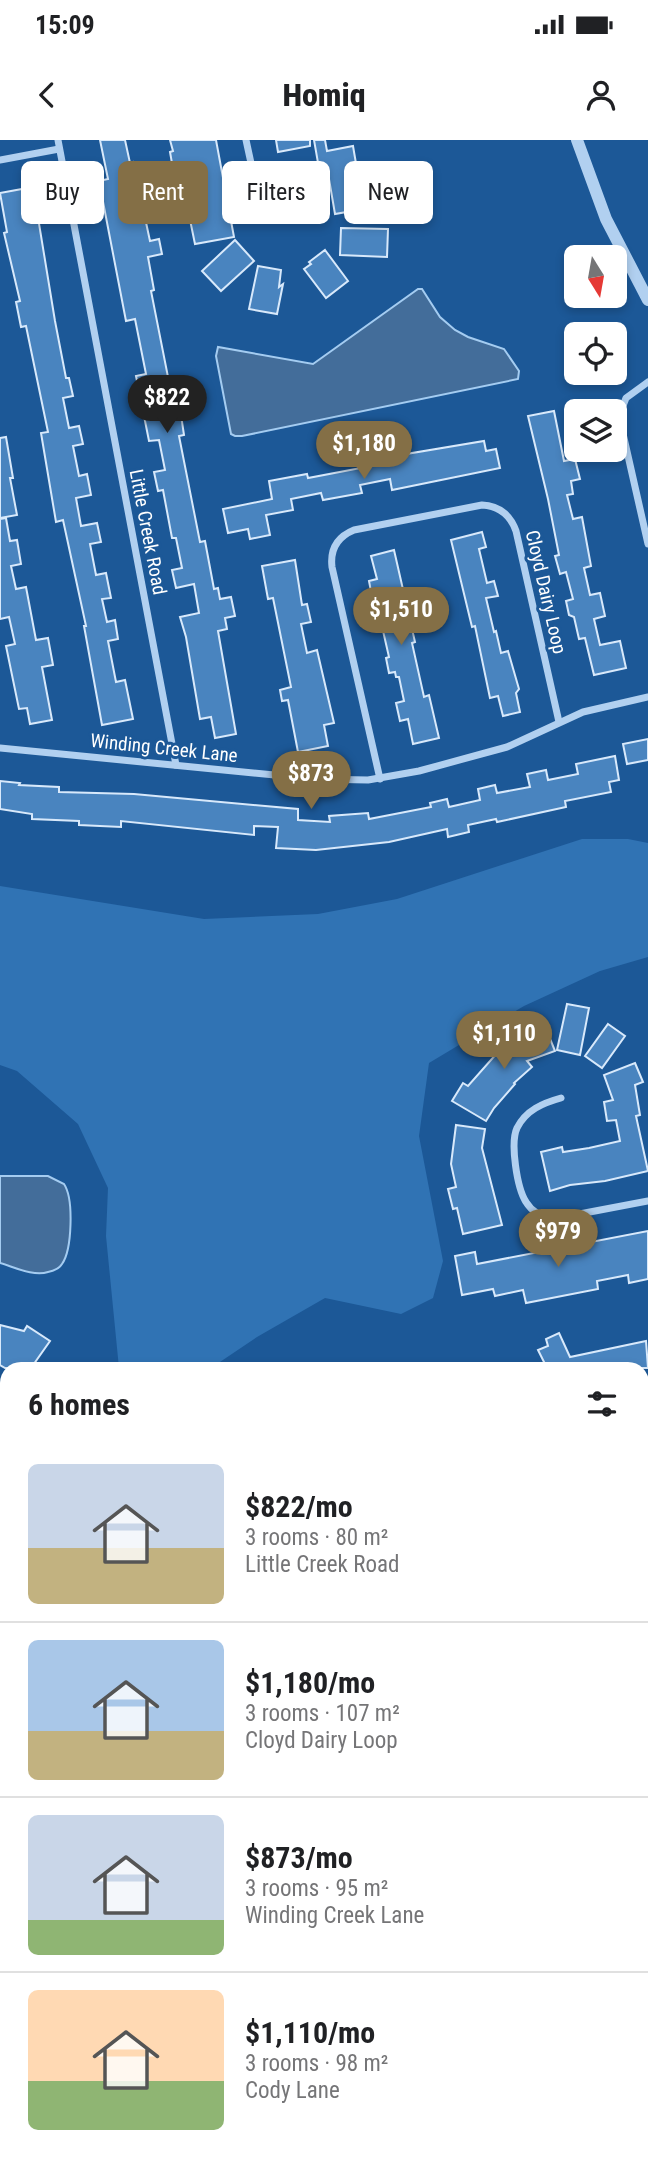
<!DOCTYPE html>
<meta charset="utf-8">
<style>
body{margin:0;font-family:"Roboto Condensed",sans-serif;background:#f2f2f2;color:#202124;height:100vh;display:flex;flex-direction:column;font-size:26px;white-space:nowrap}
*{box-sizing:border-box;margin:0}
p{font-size:23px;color:#757577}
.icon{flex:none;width:38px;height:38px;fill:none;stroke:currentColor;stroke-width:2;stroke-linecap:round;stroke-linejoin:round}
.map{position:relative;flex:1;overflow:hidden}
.panel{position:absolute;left:0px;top:1222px;width:649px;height:800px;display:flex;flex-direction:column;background:#fff;border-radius:21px 21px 0 0;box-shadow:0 4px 10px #0003}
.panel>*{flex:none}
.hud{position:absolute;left:21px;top:21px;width:607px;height:63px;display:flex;gap:14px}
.needle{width:46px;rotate:169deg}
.fabs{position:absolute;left:564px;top:105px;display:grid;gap:14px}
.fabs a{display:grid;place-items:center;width:63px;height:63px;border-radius:10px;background:#fff;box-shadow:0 4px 10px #0003;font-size:35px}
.price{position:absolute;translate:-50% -60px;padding:0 16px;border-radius:24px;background:#846f46;color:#fff;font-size:23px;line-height:46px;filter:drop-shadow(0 2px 4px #0008)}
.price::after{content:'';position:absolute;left:50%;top:42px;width:21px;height:16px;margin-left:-10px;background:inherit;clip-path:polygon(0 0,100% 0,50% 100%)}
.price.active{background:#222;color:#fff}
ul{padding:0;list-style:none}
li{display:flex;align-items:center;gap:21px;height:175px;padding:0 28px}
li+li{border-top:2px solid #e0e0e0}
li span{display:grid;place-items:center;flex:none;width:196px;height:140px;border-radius:10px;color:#555}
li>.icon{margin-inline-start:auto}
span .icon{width:84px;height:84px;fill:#fffc;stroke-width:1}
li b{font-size:30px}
h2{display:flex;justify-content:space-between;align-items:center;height:84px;padding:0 28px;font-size:30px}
.tag{padding:0 24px;border-radius:10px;background:#fff;box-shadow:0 4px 10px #0003;font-size:24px;line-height:63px}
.tag.active{background:#846f46;color:#fff}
.status{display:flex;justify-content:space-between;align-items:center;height:49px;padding:0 35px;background:#fff;direction:ltr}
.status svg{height:19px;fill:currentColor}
header{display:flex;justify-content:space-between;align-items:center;height:91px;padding:0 28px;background:#fff;font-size:32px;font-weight:800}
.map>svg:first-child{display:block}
</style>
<div class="status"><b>15:09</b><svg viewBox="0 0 49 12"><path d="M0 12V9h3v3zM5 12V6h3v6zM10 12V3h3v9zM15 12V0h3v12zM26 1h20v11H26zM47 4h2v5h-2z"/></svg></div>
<header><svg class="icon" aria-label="back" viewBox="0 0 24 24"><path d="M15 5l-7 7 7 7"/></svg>Homiq<svg class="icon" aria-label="person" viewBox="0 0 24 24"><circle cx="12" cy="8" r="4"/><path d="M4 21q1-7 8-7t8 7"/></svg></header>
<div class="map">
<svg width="648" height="2020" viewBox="0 0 648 2020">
<rect width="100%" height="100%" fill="#1c5897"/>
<!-- green -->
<path fill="#3073b4" d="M582,699H628L648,703V817L600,831L524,866L429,923L419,996L443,1121L433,1158L401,1174L325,1158L257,1197L211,1228H119L106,1096L108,1048L78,984L17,931L0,925V746L204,779L318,774L397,759Z"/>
<!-- water -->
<g fill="#436d9a" stroke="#a4ccf1" stroke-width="2">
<path d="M418,149H422L440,177L455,190L468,197L504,209L519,231L518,239L242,296H235L231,294L216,216L218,207L313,224Z"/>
<path d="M0,1036H48L64,1044C74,1059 72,1110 62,1124C59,1129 53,1131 48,1132C34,1137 14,1127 0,1123Z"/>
<path d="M312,2014H462L433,2020H314Z"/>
</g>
<!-- building -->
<g fill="#4984bf" stroke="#d8e9fb" stroke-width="2">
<path d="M100,0H125L130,23L133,22L150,101L159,99L162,114L148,117L154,150L151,151L170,247L167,248L173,276L181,275L184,295L179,296L200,402L205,401L214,449L218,448L220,459L231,457L235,476L225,478L227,489L218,491L236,594L215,598L211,577L200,579L186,497L180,477L199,473L194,444L176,448L172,430L182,428L176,398H172L163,350L158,351L154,332L165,330L159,300L149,301L136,236L146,234L135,179L126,181L99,41L108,39Z"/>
<path d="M170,0H216L234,97L195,104L188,70L181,72L175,40H172L170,29H173L170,12L173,11Z"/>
<path d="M276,0H310V6L278,12Z"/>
<path d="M314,0H325L327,11L353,6L359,41L381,37L386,65L335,74L329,39L321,40Z"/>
<path d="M33,47L55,181L66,238H69L73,256L63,258L69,288L79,286L83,304L73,306L79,336L87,334L91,355L76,358L81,386L97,383L101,402L90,404L96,435L106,433L111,458L102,459L107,482L115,480L118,499L108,501L116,542L125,540L133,579L102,585L84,486H86L63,380L56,382L41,293L48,292L26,186L21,187L16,162L20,161L4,93L7,92L0,53Z"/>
<path d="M341,88L388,89L387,117L340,115Z"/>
<path d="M235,100L254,121L221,151L202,131Z"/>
<path d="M325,110L348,141L326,158L304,129L311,124L309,122Z"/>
<path d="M258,126L281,130L279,147L283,144L277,174L249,169Z"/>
<path d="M554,271L564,321L575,319L580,339L571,341L573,354L567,355L573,379L582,377L591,426L584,428L590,455L600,453L605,476L594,479L600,505L620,501L626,528L594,535L585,498L579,499L574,477L569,475L566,461L573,459L566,432L560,434L555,416L559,415L548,359L528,276Z"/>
<path d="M6,297L13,338H10L17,375L0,378V298Z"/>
<path d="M484,301L486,311L496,309L500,328L392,350L390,339L360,345L362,353L323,360L321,353L291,359L293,370L266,375L270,395L250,399L248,389L228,393L223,369L272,359L269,341L307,334L308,338L366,327L365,322L375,320L374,314L393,310L394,316Z"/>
<path d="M6,378L10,401L17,400L21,424L11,426L16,449L26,447L36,500L48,498L53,525L42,527L52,580L30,584L27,568L19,569L6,506L15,504L9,477L0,479V379Z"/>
<path d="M482,392L486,407L479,409L487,443L494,441L498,456L486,458L494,492L496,491L501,513L508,511L519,549L516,553L520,572L503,576L498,556L490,558L475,486L472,487L451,400Z"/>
<path d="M394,410L415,502L412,503L424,557L429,555L439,598L413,604L408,579L400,581L396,563L404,561L399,537H396L395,532L389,533L386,518L389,517L381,482L377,483L369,441L377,439L371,416Z"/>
<path d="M295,420L302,465L307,464L311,482L301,484L307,513L317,510L334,583L324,585L328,606L298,612L288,560L282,561L280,550L291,547L273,458L268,459L262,426Z"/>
<path d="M648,599V620L627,624L623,604Z"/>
<path d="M615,616L619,640L609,642L611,652L565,661L566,667L497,682L496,679L468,685L469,692L448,697L447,689L389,702L316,710L276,708L278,687L254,686V695L121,681V687L79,685V681L32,679V674L0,669V641L20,643L19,645L59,647V652L134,654L298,669V680L330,682L329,676L368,673L369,679L431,667L430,663L447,659L449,667L480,660L478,649L495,645L497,653L530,647L527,634L546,630L548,640L578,634L576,624Z"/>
<path d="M567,864L589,868L580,915L557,910Z"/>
<path d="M542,879L555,911L527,921L532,927L514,943L515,944L494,968L486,981L452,961L463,943L468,946L498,912L524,890L523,887Z"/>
<path d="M608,884L625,896L602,928L585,916Z"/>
<path d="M635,923L643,942L635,945L640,975L636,976L648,1031L605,1041L570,1045L550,1051L541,1012L562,1007L563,1012L589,1008L620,1001L616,980L607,981L604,962L613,960L604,935Z"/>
<path d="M456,985L485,989L482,1008L502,1085L463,1094L457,1068L453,1069L448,1049L456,1047L451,1024Z"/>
<path d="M648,1091V1139L629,1143L628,1135L597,1141L598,1149L526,1163L523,1150L495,1156L493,1149L462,1155L455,1116L475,1112L477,1124Z"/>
<path d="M0,1185L24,1191L27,1186L50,1201L31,1228H5L0,1225Z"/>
<path d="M559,1193L570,1217L646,1201L648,1228H547L538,1210L548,1206L546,1199Z"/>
</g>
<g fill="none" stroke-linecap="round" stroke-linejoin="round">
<!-- minor -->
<g stroke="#b1d0f0" stroke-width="7">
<path d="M58,0L176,625"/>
<path d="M246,0L251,23L281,78"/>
<path d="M0,20L59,9"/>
<path d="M648,242L626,258L619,276L648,404"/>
<path d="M0,608L315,639L368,640L419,631L507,607L583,572L648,557"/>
<path d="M380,639L332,427C330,410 337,397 354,390L482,365C499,366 510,374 516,391L559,582"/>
<path d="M561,958C543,963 526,970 517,988C510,1003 517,1048 526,1062C532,1072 542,1077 553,1079L648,1061"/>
<path d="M642,1261L648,1259"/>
<path d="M0,1266L7,1275"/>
<path d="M0,1569L7,1567"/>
<path d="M642,1575L648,1574"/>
<path d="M0,1755L7,1753"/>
<path d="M642,1772L648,1771"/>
</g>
<!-- tertiary -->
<path stroke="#b1d0f0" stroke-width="12" d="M577,0L606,79L648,160"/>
</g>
<g text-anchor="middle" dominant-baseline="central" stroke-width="6" stroke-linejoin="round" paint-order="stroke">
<!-- street labels -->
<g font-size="19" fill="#fff" stroke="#1c5897">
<text transform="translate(148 392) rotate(79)">Little Creek Road</text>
<text transform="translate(546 452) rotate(77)">Cloyd Dairy Loop</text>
<text transform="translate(164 608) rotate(6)">Winding Creek Lane</text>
</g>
</g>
</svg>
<div class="fabs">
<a><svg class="needle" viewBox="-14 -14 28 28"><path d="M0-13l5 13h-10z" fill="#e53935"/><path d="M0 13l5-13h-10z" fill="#757577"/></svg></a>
<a><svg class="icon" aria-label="locate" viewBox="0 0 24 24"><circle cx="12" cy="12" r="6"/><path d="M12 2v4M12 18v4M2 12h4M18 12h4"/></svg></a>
<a><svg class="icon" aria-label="layers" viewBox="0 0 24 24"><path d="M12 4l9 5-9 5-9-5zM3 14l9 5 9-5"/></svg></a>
</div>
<b class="price active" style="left:167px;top:295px">$822</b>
<b class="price" style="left:364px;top:341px">$1,180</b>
<b class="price" style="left:401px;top:507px">$1,510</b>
<b class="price" style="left:311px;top:671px">$873</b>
<b class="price" style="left:504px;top:931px">$1,110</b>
<b class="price" style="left:558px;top:1129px">$979</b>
<div class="hud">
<a class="tag">Buy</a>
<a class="tag active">Rent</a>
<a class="tag">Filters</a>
<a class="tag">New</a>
</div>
<section class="panel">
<h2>6 homes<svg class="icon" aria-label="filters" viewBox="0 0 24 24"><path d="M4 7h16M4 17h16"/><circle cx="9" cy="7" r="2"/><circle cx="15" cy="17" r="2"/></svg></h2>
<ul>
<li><span style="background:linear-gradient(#c9d6e8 60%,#c2b280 0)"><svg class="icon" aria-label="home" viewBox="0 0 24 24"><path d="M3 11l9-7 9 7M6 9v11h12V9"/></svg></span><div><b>$822/mo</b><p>3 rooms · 80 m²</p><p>Little Creek Road</p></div></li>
<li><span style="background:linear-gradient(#a9c7e8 65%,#c2b280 0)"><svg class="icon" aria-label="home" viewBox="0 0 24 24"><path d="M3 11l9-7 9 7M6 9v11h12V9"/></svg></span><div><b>$1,180/mo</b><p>3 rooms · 107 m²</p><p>Cloyd Dairy Loop</p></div></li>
<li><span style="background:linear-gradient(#c9d6e8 75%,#8fb573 0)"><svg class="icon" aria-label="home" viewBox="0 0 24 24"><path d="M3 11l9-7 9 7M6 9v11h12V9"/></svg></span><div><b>$873/mo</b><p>3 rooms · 95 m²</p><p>Winding Creek Lane</p></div></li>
<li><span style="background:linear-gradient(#ffd9b3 65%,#8fb573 0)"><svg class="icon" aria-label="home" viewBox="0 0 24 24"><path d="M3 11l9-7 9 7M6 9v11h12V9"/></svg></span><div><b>$1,110/mo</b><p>3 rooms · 98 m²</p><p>Cody Lane</p></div></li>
</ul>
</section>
</div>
